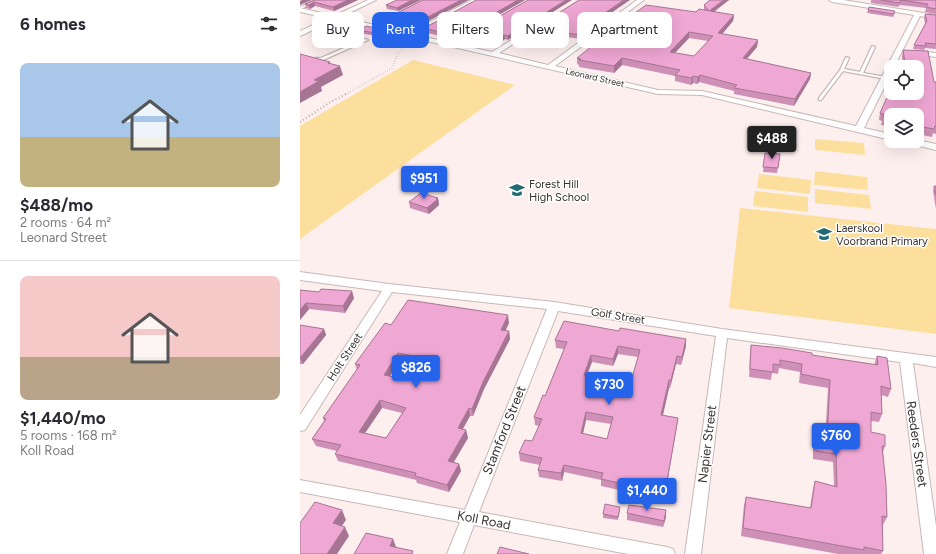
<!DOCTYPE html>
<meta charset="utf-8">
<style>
body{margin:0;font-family:Figtree,sans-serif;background:#f2f2f3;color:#2b2b33;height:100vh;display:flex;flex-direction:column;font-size:15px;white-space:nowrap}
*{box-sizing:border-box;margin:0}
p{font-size:13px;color:#7c7c81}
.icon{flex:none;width:22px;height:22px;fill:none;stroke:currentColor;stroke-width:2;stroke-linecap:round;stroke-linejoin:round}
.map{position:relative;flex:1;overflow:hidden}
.side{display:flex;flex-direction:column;background:#fff;width:300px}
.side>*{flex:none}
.top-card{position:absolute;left:12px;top:12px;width:380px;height:36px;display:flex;gap:8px}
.buttons{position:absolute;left:584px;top:60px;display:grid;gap:8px}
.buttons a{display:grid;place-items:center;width:40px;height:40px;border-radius:8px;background:#fff;box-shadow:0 4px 16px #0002;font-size:20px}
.price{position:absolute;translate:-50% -34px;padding:0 9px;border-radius:4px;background:#2563eb;color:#fff;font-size:13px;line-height:26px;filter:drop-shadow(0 1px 2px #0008)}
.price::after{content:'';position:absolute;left:50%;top:24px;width:12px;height:9px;margin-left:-6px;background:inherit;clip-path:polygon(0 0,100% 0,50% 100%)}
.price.active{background:#222;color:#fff}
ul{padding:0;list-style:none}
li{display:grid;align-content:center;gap:8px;height:212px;padding:0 20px}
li+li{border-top:1px solid #e1e1e2}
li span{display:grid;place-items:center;height:124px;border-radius:8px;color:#555}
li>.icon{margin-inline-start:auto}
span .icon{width:72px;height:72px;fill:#fffc;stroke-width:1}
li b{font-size:17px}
h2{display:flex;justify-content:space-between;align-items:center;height:48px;padding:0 20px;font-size:17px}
.chip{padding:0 14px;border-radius:8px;background:#fff;box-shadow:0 4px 16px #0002;font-size:14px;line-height:36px}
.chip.active{background:#2563eb;color:#fff}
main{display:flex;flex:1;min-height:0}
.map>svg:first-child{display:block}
</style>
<main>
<section class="side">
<h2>6 homes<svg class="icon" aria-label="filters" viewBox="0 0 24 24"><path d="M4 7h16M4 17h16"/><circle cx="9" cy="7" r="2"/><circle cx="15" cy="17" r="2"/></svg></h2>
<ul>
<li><span style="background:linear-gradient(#a9c7e8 60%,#c2b280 0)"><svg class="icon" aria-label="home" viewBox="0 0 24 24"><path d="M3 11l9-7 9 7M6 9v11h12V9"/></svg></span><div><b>$488/mo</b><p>2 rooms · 64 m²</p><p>Leonard Street</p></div></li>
<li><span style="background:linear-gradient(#f6c9c9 65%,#b9a48a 0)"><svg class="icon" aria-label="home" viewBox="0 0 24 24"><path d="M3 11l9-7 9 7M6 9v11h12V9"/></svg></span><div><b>$1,440/mo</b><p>5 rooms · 168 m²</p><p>Koll Road</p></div></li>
</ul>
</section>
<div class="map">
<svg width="636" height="554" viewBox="0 0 636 554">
<rect width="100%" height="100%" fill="#feefef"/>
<!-- green -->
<g fill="#fddf9d">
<path d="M113,60L215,85L0,239V126Z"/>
<path d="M515,139L564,143L565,155L515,150Z"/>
<path d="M515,171L567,177L568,190L514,185Z"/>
<path d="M459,174L511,180L510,194L457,188Z"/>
<path d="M515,189L569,195L571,209L515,203Z"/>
<path d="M455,191L508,197V212L453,206Z"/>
<path d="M440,208L636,229V334L429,308Z"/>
</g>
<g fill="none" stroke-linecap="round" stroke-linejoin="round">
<!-- lane casing -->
<g stroke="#c8b7b7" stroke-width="2.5">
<g id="lane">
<path d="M16,0H21L0,9V7Z"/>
<path d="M86,18L89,19L74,27L71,26Z"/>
<path d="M168,34L171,35L152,46L149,45Z"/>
<path d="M65,39L68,40L23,60H16L14,59L16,58H21Z"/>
<path d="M572,46L575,47L563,73L586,77V79L543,71L521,100H519V98L540,70L546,57L549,58L544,69L560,72Z"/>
</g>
</g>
<!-- street casing -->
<g stroke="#c8b7b7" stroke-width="2">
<g id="street">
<path d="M68,0H76L41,17L109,33L172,0H180L116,35L192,52L233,27L235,28V30L199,53L248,65L337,0H344L255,66L358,90L402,91L556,126L614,15L532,2L529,0H543L636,15V19L620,16L594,67H591V74L564,128L591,134V140L402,95L358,94L35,20L0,36V31L28,18L0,12V8L34,16Z"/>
<path d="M615,51L636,53V57L613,54V52Z"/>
<path d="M617,140L636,144V150L607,143L606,141Z"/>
<path d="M0,272L89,284L254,302L422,329L636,357V367L613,363L636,526V554H624L600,362L427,338L401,554H385L416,336L258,311L179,512L367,547L373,549L375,554H328L174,525L163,554H147L160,522L0,492V480L165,510L247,309L92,292L5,430L0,431V415L82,291L0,280Z"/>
</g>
</g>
<!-- path-far1 -->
<path stroke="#b6aaaa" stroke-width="1.5" stroke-dasharray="0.5 2" stroke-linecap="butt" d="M46,94L92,68L98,53L109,44"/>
<!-- path -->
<path stroke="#b6aaaa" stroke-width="2" stroke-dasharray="1 2.5" stroke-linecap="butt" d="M0,122L29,103L48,93"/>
<!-- lane -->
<use href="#lane" fill="#fff" fill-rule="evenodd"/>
<!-- street -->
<use href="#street" fill="#fff" fill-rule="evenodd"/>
</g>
<!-- wall -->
<g fill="#ce90b6" fill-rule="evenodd">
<path d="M15,0H58L34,11L15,6L10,9L6,8L5,4Z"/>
<path d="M97,0H121L98,11L87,9L86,5Z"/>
<path d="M123,0L113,29L99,26L96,28L81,25V21Z"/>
<path d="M176,0H225L155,40L124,32V28Z"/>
<path d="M228,0L208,40L205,39L195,47L164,41L163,37Z"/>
<path d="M410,0H429L414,12L434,15L433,21L422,34L458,40L457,47L447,59L511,73L510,79L494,106L434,94V91L399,82L397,84L393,83L391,85L375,81V76L322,65L314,73L279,67V65L277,64V58L315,42H321L336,38L351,26L331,22V16L396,12L404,10V5ZM389,38L408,41L394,56L375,53Z"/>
<path d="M571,0H636V14L625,12L626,8L600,5L598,7L571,3Z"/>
<path d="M568,10L595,13L593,17L567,13Z"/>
<path d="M625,14L636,15V49L625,48L624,50L613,49L614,45L625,24L624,18Z"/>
<path d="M298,22V25L281,39L259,36L248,46L219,42V38Z"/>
<path d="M58,30L87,31V33L82,37L59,33Z"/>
<path d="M603,50L634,82H636V134L633,133L632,137L617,134V115H591V128H587L588,126L581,125L582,121L579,120L580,113L592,96L617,67H603L602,57Z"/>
<path d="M465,153L480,154L477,173L463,172Z"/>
<path d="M634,186H636V209L633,191Z"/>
<path d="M138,198L139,205L129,214L110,208L109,202Z"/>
<path d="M0,290L54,298L45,313L9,309L0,320Z"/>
<path d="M209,323L205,331H209L210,339L184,389L173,416H170L163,429L166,430L168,438L154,462L159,464L161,471L149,492L117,483L116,480L38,461L35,454L37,451L16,446L12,439L24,421L23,418L57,370L55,364L91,325ZM100,360L116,363L105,379L90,376ZM82,408L102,413L86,438L65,433Z"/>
<path d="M0,325L24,329L26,335L3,364H0Z"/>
<path d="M319,331L386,339V346L381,365L376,364L370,388H369L363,415L378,418L377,425L364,500L301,486V480L264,472L262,481L239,477L238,470L240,465L220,461L219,453L232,441L239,426L235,425L234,417L245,396L264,349L256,348L255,340ZM318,354L338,357L332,378L313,380L287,375L292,362L313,366ZM286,420L311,424L307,439L283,434Z"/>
<path d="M451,345L512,355L574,365L577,356L591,389L588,397L581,395L582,414L579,422L571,421V432L585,446L583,452L587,517L583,525V551L581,554H538L441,536L444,505L446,497L510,508L513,489L515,481L534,486L533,462L513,459V446L516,437L525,439L528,388L499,383L500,372L479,368L478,374L472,373L471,380L449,377L450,353Z"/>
<path d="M320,510L318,520L303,518V514Z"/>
<path d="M327,513L366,517L363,527L327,520Z"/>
</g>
<!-- shaded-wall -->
<g fill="#a77594">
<path d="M2,0H12L0,5V1Z"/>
<path d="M48,0H58L34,11L33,7Z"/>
<path d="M112,0H121L98,11L97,8Z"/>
<path d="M161,0H169L113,29L112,25Z"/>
<path d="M218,0H225L155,40V36Z"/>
<path d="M266,0H272L208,40V36Z"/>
<path d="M324,0H330L298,22V25L281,39V35L296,19Z"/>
<path d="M424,0H429L409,15V11Z"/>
<path d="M14,2L15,6L10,9L9,5Z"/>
<path d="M434,15L433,21L417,40L418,33Z"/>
<path d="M98,23L99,26L96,28L95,24Z"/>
<path d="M87,31V33L82,37L81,34Z"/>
<path d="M259,32V36L248,46V42Z"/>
<path d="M389,32V38L370,58V52Z"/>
<path d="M204,35L205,39L195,47V43Z"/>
<path d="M458,40L457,47L442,64L443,58Z"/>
<path d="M322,58V65L314,73V66Z"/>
<path d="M30,62L32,70L40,66L43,75L21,87L22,91L0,103V92L14,80L28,63Z"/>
<path d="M511,73L510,79L494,106L495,99Z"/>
<path d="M400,75L399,82L397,84L398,77Z"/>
<path d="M393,76V83L391,85L392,78Z"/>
<path d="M138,198L139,205L129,214L127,208Z"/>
<path d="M52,291L54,298L45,313L43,306Z"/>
<path d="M6,303L9,309L0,320V310Z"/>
<path d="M208,315L209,323L202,338L201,330Z"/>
<path d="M24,329L26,335L3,364L0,358Z"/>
<path d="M209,331L210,339L184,389L173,416L172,409L183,382Z"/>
<path d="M386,339V346L381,365L382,357Z"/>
<path d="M318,346V354L313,366V359Z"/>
<path d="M98,353L100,360L86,382L84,375Z"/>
<path d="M291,355L292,362L284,382V375Z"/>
<path d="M377,356L376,364L370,388L371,380Z"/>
<path d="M369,380V388L361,423V415Z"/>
<path d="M80,400L82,408L61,439L59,432Z"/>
<path d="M169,408L170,416L159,435L158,428Z"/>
<path d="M286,412V420L281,441V433Z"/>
<path d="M378,418L377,425L364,500L365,493Z"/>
<path d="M166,430L168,438L150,468L148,461Z"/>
<path d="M159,464L161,471L149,492L147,485Z"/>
<path d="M264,465V472L262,481L261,473Z"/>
<path d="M42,510L46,520L37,533L33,523Z"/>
<path d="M366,510V517L363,527L364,521Z"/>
<path d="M45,527L49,536L37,554H27Z"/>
<path d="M93,539L97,549L90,546Z"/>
</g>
<!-- building -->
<g fill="#efa7d4" stroke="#a77594" fill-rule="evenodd">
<path d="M15,0H48L33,7L14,2L9,5L5,4Z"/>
<path d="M97,0H112L97,8L86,5Z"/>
<path d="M123,0H161L112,25L98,23L95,24L81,21Z"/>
<path d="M176,0H218L155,36L124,28Z"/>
<path d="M228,0H266L208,36L204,35L195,43L163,37Z"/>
<path d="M279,0H324L296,19L298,21L281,35L259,32L248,42L219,38Z"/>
<path d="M410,0H424L409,11L404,5Z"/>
<path d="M581,0H636V9L626,7L628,4L601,0L599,3Z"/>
<path d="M346,5L396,12L399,9L434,15L418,33L458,40L443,58L511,73L495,99L434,88L437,85L400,75L398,77L393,76L392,78L375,75L380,70L322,58L314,66L279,60L281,59L277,58L301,39L315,42H321L326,37L336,38L357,21L331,16ZM389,32L413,36L394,56L370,52Z"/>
<path d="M569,7L595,11L593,14L568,10Z"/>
<path d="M625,14L636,15V44L625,43L626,46L614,45L627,21Z"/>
<path d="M67,26L87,31L81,34L58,30Z"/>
<path d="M603,50L628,51L634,82H636V126H635L634,129L617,126V115H591V121L589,120L590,119L583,117L584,114L580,113L588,95L592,96L593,93H617V67H604L605,63Z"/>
<path d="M0,54L30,62L28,63L40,66L14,80L19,81L0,92Z"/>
<path d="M465,153L480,154L478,168L463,167Z"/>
<path d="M634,186H636V195Z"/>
<path d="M121,193L138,198L136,199H138L127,208L109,202Z"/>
<path d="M21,289L52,291L43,306L6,303L0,310V290L19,292Z"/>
<path d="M108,300L208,315L201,330L209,331L183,382L172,409L169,408L158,428L166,430L148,461L159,464L147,485L115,476L116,473L35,454L41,445L12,439L26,419L23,418L60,365L55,364L85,323L91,325ZM98,353L119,357L105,379L84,375ZM80,400L106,408L86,438L59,432Z"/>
<path d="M264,321L319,331L320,328L386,339L382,357L377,356L371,380H369L361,415L378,418L365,493L301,479L303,473L264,465L261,473L238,470L242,458L219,453L225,440L232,441L242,419L234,417L243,395L245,396L267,342L255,340ZM318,346L340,350L332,378L315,375L313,380L284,375L291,355L313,359ZM286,412L313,417L307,439L281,433Z"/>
<path d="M0,325L24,329L0,358Z"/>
<path d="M451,345L482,348L512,353V355L578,365L577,356L587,358L591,389L581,386L582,414L571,412V432L585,435V446H582L586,484L587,517L582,516L583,551L564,547V550L443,528L446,497L511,508L515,481L537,487L536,454L516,451V437L527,439L530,380L501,374L502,364L480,360V365L473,364V372L450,369Z"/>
<path d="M15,502L42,510L33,523L45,527L27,554H0V523Z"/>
<path d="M305,504L320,507L318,517L303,514Z"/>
<path d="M329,505L366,510L364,521L327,513Z"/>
<path d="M66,533L93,539L90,546L113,551L112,554H54Z"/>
<path d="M200,547L229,554H197Z"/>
</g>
<!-- icons -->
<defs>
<g id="school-bare" transform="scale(1.2)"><path d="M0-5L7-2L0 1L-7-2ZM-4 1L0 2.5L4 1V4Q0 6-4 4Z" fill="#206c72" stroke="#fff" stroke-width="2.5" paint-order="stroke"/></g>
</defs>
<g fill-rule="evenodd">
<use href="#school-bare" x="217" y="190"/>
<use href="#school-bare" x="524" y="234"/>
</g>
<g text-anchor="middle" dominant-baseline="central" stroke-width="3" stroke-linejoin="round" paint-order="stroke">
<!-- far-street labels -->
<g font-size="9" fill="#383131" stroke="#fff">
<text transform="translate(295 77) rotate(13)">Leonard Street</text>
</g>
<!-- poi labels -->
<g font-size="11" fill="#383131" stroke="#fff" text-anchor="start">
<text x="229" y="184">Forest Hill<tspan x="229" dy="13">High School</tspan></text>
<text x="536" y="228">Laerskool<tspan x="536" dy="13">Voorbrand Primary</tspan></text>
</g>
<!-- street labels -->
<g font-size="11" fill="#383131" stroke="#fff">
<text transform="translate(318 316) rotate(9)">Golf Street</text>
<text transform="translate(45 357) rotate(-57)">Holt Street</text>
</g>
<!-- near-street labels -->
<g font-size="13" fill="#383131" stroke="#fff">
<text transform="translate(204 430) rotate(-68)">Stamford Street</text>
<text transform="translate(407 444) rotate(-83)">Napier Street</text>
<text transform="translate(617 444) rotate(82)">Reeders Street</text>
<text transform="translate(184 520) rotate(11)">Koll Road</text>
</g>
</g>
</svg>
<div class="buttons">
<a><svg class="icon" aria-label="locate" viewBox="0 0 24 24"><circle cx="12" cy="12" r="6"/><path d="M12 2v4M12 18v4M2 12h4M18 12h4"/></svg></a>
<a><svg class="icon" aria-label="layers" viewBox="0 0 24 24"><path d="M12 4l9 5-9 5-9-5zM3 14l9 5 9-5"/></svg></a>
</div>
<b class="price active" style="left:472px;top:160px">$488</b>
<b class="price" style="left:124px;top:200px">$951</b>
<b class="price" style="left:116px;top:389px">$826</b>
<b class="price" style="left:309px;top:406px">$730</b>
<b class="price" style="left:536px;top:457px">$760</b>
<b class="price" style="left:347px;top:512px">$1,440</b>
<div class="top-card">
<a class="chip">Buy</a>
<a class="chip active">Rent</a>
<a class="chip">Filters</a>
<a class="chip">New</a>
<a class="chip">Apartment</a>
</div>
</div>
</main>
